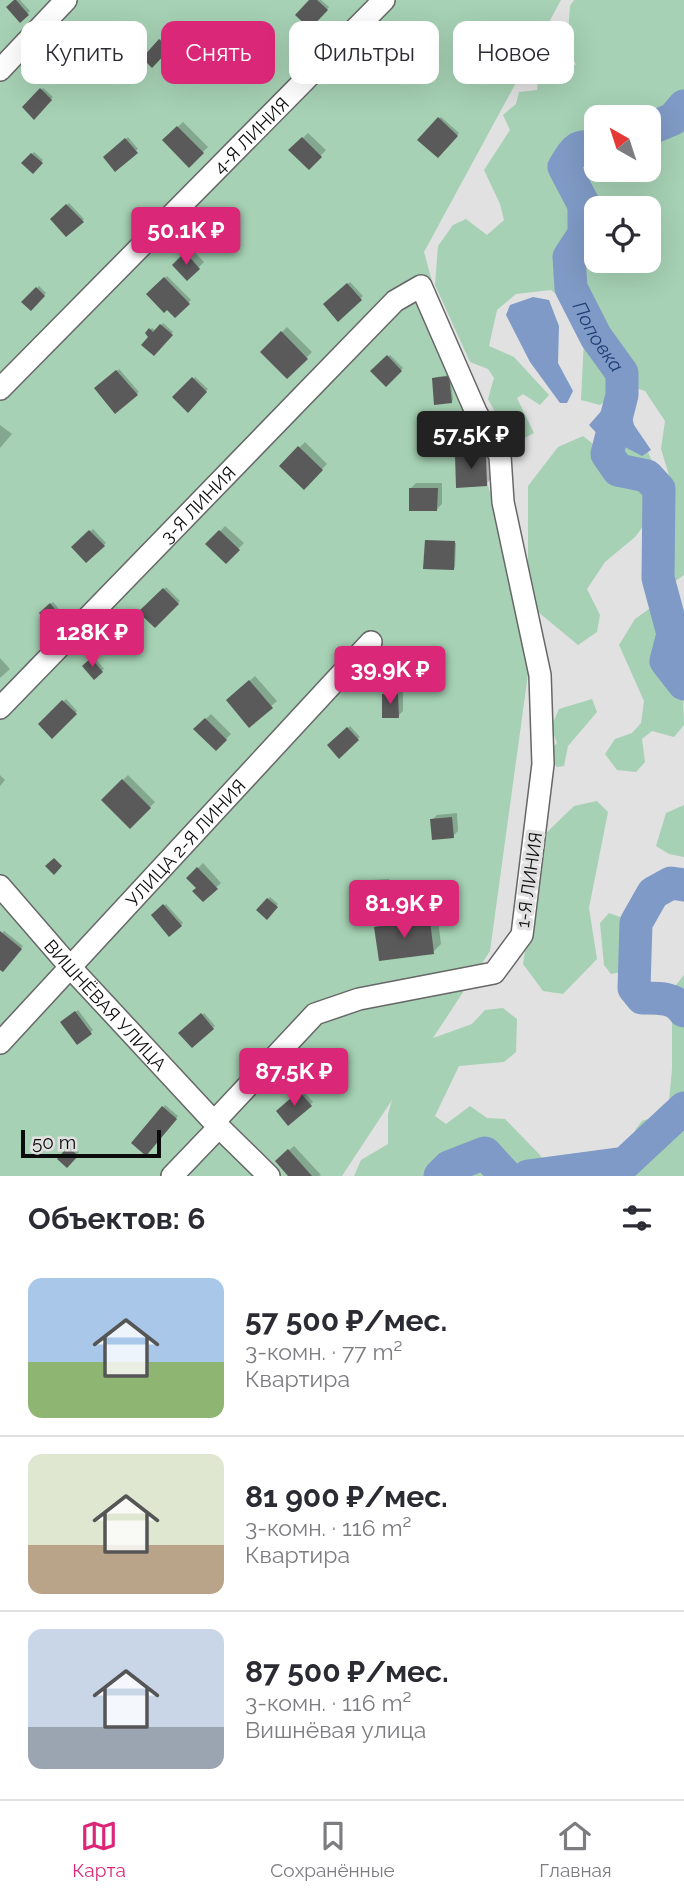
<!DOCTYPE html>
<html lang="ru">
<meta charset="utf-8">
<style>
body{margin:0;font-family:Raleway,sans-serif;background:#f7f7f7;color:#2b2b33;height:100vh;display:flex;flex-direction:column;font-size:26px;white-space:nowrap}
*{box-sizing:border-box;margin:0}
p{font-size:23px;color:#7c7c81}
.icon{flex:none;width:38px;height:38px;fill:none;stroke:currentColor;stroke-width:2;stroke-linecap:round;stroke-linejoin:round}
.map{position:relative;height:1176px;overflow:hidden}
.side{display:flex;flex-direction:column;background:#fff;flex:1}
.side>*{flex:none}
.hud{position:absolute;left:21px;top:21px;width:642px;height:63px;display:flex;gap:14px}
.needle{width:46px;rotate:321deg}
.controls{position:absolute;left:584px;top:105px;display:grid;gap:14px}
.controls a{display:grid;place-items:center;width:77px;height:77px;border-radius:14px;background:#fff;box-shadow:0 7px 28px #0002;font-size:35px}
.scale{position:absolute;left:21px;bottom:18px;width:140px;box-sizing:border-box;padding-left:7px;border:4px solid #0c0c0c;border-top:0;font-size:19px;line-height:24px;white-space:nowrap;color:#0c0c0c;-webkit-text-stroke:5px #e1e1e2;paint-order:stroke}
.price{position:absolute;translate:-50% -60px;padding:0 16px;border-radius:7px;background:#db2777;color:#fff;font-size:23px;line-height:46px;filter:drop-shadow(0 2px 4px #0008)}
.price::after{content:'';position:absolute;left:50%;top:42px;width:21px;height:16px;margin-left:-10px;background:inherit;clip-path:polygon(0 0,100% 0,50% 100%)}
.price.on{background:#222;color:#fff}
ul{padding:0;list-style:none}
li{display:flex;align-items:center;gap:21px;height:175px;padding:0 28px}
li+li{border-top:2px solid #e1e1e2}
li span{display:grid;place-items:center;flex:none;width:196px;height:140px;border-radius:14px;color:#555}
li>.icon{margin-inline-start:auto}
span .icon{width:84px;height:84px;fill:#fffc;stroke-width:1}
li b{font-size:30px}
h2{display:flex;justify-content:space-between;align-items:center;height:84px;padding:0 28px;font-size:30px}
.chip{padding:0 24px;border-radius:14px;background:#fff;box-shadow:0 7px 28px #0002;font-size:24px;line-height:63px}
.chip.on{background:#db2777;color:#fff}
.tab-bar{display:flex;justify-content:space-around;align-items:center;height:98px;border-top:2px solid #e1e1e2;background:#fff;font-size:19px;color:#7c7c81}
.tab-bar a{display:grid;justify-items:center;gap:4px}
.tab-bar .on{color:#db2777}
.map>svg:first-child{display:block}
</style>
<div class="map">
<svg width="684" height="1176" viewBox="0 0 684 1176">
<rect width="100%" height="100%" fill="#e1e1e2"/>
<!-- green -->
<g fill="#a6d1b4" fill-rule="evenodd">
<path d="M0,0H561L424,252L532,645L490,951L433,1038L472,1024L485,1010L503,1008L517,1019L516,1052L504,1062L459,1066L435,1116L446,1124L470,1106L487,1118L505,1119L540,1155L549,1172L622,1165L643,1149L635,1130L642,1121L668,1112L672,1069V990L684,975V1176H354L361,1160L388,1144V1114L392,1100L342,1176H0Z"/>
<path d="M574,0H684V575L674,582L667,573L663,524L675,495L661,449L665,421L645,391L626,385L600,405L581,400L585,318L551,290L516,294L497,310L489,346L514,357L549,395L540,405L523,394L517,398L534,433L513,444L488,399L494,378L488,369L470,362L435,285L438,246L453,225L466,219L487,235L504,220L500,204L484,170L510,130L503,115L516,104L519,92L537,90L538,78L554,66L576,65L567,45L570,6ZM597,117H649V170H597ZM649,208V261H597V208Z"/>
<path d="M583,436L612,459L629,443L647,450L658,474L656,509L635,537L605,562L587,589L600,615L597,632L578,645L537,611L528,593V486L558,447Z"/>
<path d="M649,609L661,614L665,633L655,642V663L683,694L684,725L674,737L652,731L642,739L645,762L636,772L617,770L605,754L615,739L632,733L641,723L644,701L619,645L635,619Z"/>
<path d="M592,699L597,712L568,746L564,766L557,767L551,760L549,752L557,743L551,727L559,709Z"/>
<path d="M597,801L608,812L589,908L597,959L563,994L543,991L523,964L542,837L574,806Z"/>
<path d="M684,805V857L669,854L656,846L666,813Z"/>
<path d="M609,913L623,918L629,931L621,972L611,974L604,965L600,923Z"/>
</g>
<!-- water -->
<g fill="#7f9ac6">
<path d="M533,297L549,300L559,326L558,363L573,391L567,403H560L530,362L506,315L510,305Z"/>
<path d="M618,392L627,397L634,425L651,450L642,456L623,446L607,454L604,441L589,425Z"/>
</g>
<!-- shadow -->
<g fill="#0003">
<path d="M16,0H20L30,11L20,21L8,7Z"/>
<path d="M311,0H321L329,7L310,27Z"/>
<path d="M392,29L404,40L390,55L378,44Z"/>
<path d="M244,32L257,45L238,64L225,52Z"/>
<path d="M162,38L171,46L152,65L144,57Z"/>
<path d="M43,88L53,97L34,117L24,107Z"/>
<path d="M441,117L459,133L438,156L420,140Z"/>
<path d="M183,122L208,147L189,165L165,140Z"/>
<path d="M308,133L326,150L309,168L291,150Z"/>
<path d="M128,137L138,149L115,170L105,157Z"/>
<path d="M34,152L43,160L33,172L23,163Z"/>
<path d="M69,203L84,219L66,235L53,219Z"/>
<path d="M191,248L204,262L187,279L174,265Z"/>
<path d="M167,276L191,300L175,316L148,294Z"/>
<path d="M350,282L363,296L338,319L325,304Z"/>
<path d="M39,286L46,293L31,309L24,302Z"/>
<path d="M163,323L173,332L153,354L151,337L147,333L152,328L156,331Z"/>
<path d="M287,327L312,352L287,377L262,352Z"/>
<path d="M390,355L403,368L386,384L373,371Z"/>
<path d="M119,369L139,392L115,412L96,388Z"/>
<path d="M450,375L453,400L451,402L433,379L436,377Z"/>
<path d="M195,377L208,389L188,410L175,397Z"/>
<path d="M0,425L12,434L0,448Z"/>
<path d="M305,442L327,464L304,488L281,466Z"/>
<path d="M490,449L491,479L486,484L457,456L462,451Z"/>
<path d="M416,483H442V504L437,509L411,488Z"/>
<path d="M225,526L244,543L226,562L208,544Z"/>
<path d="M93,529L106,543L86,561L73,547Z"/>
<path d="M426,542L456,543L455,567L453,569Z"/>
<path d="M166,587L180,601L155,626L141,612Z"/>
<path d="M53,602L64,615L52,626L41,613Z"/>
<path d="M94,657L104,669L94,677L84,666Z"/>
<path d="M0,658L10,669L0,678Z"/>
<path d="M255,676L277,701L249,725L233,696Z"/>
<path d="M389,689H403V711L398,716L383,695Z"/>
<path d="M66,699L77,711L52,736L40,724Z"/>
<path d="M211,714L231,734L216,749L196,729Z"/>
<path d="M350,726L360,737L339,756L330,745Z"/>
<path d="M0,775L5,780L0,786Z"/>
<path d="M128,775L155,802L130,827L103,800Z"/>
<path d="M457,813L458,831L453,836L432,820L437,815Z"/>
<path d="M203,863L221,883L203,900L198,888L188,878Z"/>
<path d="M389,879L390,895L387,898L370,882L372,880Z"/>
<path d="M270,897L278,904L266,917L258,910Z"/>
<path d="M166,904L183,923L170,935L153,915Z"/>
<path d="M437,912L441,944L433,952L376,927L384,919Z"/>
<path d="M4,931L23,946L3,970L0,968V935Z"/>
<path d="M78,1010L93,1030L78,1043L62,1022Z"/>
<path d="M204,1013L215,1026L192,1046L181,1033Z"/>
<path d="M302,1090L313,1102L288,1124L278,1112Z"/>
<path d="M165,1105L178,1116L146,1153L133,1143Z"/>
<path d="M71,1145L79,1152L67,1166L59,1158Z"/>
<path d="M294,1146L321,1175L319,1176H291L277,1161Z"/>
</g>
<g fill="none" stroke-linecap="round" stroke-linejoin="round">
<!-- river -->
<g stroke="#7f9ac6" stroke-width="33">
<path d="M649,129L673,119L684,106"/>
<path id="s1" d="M597,149C577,142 574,151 564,167L584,205V234L569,257L571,288L596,337L622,373V395L607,454L618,470L647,476L659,489L658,578L673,634L666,661L684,684"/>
<path d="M684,885L671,883L653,893L636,923L634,988L642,998C657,998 675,997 684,1011"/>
<path d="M440,1176L449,1167L485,1153L506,1176"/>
<path d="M528,1176L625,1163L684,1108"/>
</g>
</g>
<!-- building -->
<g fill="#5a5a5b">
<path d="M14,0H16L29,15L20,23L6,7Z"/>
<path d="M309,0H317L328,10L310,29L295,15Z"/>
<path d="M389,30L403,44L390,57L376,44Z"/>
<path d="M241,33L256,49L238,67L223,52Z"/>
<path d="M159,39L170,49L152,68L142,58Z"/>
<path d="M40,88L52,100L34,120L22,107Z"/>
<path d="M438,117L458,136L438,158L417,140Z"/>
<path d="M177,126L204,153L189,168L162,140Z"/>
<path d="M302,137L322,157L309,170L288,150Z"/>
<path d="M125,138L138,153L115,172L103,157Z"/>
<path d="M31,153L43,163L33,174L21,163Z"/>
<path d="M66,204L84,222L66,237L50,219Z"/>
<path d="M185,252L200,269L187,281L172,265Z"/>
<path d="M164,277L190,304L175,318L167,310L164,313L146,294Z"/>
<path d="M347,283L362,300L338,322L323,304Z"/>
<path d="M36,287L45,296L31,311L21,302Z"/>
<path d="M160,324L173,335L154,356L141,345L148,337L145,333L149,328L153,332Z"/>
<path d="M281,331L308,359L287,379L260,352Z"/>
<path d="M387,355L402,371L386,387L370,371Z"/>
<path d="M116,370L138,395L115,414L94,388Z"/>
<path d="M449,376L452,403L434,405L432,378Z"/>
<path d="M192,377L207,392L188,413L172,397Z"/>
<path d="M298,446L323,470L304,490L279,466Z"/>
<path d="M486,454L487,486L456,488L455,455Z"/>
<path d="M409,488H438L437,511H409Z"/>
<path d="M89,530L105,546L86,563L71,547Z"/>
<path d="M219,530L240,550L226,564L205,544Z"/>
<path d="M425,540L455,541L454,570L423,569Z"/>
<path d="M163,588L179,604L155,628L138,612Z"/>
<path d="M50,603L63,619L52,629L39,613Z"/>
<path d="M91,658L103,672L94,680L82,666Z"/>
<path d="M249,680L273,708L249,728L226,700Z"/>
<path d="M382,694H398L399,718H382Z"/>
<path d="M62,700L77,714L52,739L38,724Z"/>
<path d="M205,718L227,740L216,751L193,729Z"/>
<path d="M347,727L359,740L339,759L327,745Z"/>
<path d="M122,779L151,808L130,829L101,800Z"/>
<path d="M452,817L454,838L432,840L430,819Z"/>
<path d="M54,858L62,866L54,875L45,866Z"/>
<path d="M197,867L218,889L203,902L192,891L196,888L186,878Z"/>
<path d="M387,881L388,899L369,900L368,882Z"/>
<path d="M267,898L278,907L267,920L256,910Z"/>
<path d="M163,904L182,926L169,937L151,915Z"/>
<path d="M430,920L434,954L379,961L374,927Z"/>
<path d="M0,931L22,949L3,972L0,970Z"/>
<path d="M75,1011L92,1034L77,1045L60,1022Z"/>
<path d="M201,1013L214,1029L192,1048L178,1033Z"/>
<path d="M299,1091L312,1106L288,1126L276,1111Z"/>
<path d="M162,1106L177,1119L146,1156L131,1143Z"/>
<path d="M68,1146L78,1156L67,1168L57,1159Z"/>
<path d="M288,1149L312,1176H288L275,1161Z"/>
</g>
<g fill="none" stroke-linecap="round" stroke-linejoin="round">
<!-- minor casing -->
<g stroke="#676768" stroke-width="24">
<g id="minor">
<path d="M0,70L66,0"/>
<path id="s2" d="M0,389L384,0"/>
<path id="s3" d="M0,708L395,301L421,286L476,412L500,456L503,502L540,675L543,764L522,935L494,973L359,999L315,1014L214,1122L219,1127L172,1176"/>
<path id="s4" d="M0,886L71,968L214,1122"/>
<path id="s5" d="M0,1043L371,642"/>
<path d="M219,1127L269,1176"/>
</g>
</g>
<!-- minor -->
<use href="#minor" stroke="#fff" stroke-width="21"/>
</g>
<g text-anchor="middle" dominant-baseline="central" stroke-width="7" stroke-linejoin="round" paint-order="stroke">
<!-- street labels -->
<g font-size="18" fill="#0c0c0c" stroke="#e1e1e2">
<text stroke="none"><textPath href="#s2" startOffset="357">4-Я ЛИНИЯ</textPath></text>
<text stroke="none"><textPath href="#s3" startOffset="284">3-Я ЛИНИЯ</textPath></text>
<text stroke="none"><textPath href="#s5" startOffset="273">УЛИЦА 2-Я ЛИНИЯ</textPath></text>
<text transform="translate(529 880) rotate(-82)">1-Я ЛИНИЯ</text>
<text stroke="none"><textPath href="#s4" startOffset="159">ВИШНЁВАЯ УЛИЦА</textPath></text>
</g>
<!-- water labels -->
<g font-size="19" font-style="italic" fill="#1d3d74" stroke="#e1e1e2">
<text stroke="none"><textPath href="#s1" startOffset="229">Поповка</textPath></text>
</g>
</g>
</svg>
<div class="controls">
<a><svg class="needle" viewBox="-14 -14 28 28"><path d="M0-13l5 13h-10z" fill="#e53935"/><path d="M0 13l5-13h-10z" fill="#7c7c81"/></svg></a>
<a><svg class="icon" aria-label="locate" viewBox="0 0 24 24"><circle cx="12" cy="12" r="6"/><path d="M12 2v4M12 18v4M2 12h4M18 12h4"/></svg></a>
</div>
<div class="scale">50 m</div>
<b class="price" style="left:186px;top:267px">50.1K ₽</b>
<b class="price on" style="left:471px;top:471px">57.5K ₽</b>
<b class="price" style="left:92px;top:669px">128K ₽</b>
<b class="price" style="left:390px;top:706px">39.9K ₽</b>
<b class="price" style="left:404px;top:940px">81.9K ₽</b>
<b class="price" style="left:294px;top:1108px">87.5K ₽</b>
<div class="hud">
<a class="chip">Купить</a>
<a class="chip on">Снять</a>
<a class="chip">Фильтры</a>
<a class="chip">Новое</a>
</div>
</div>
<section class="side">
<h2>Объектов: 6<svg class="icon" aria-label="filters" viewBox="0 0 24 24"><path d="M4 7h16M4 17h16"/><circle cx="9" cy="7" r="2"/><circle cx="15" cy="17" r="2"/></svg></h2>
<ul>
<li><span style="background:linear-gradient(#a9c7e8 60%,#8fb573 0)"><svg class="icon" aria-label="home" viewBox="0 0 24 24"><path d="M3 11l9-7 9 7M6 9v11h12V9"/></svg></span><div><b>57 500 ₽/мес.</b><p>3-комн. · 77 m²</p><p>Квартира</p></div></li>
<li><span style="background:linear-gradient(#dfe7d0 65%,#b9a48a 0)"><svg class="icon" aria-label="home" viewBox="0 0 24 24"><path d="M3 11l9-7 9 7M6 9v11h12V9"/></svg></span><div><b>81 900 ₽/мес.</b><p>3-комн. · 116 m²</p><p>Квартира</p></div></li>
<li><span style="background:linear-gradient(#c9d6e8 70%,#9aa5b1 0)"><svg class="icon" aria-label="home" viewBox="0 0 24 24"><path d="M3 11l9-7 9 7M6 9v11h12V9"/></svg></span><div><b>87 500 ₽/мес.</b><p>3-комн. · 116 m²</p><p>Вишнёвая улица</p></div></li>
</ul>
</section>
<nav class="tab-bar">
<a class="on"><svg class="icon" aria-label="map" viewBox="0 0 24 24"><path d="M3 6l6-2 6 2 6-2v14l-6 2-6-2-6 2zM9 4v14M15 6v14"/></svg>Карта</a>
<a><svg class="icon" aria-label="saved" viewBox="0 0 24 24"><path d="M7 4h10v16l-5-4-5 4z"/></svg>Сохранённые</a>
<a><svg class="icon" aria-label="home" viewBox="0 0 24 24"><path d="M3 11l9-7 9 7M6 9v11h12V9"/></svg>Главная</a>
</nav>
